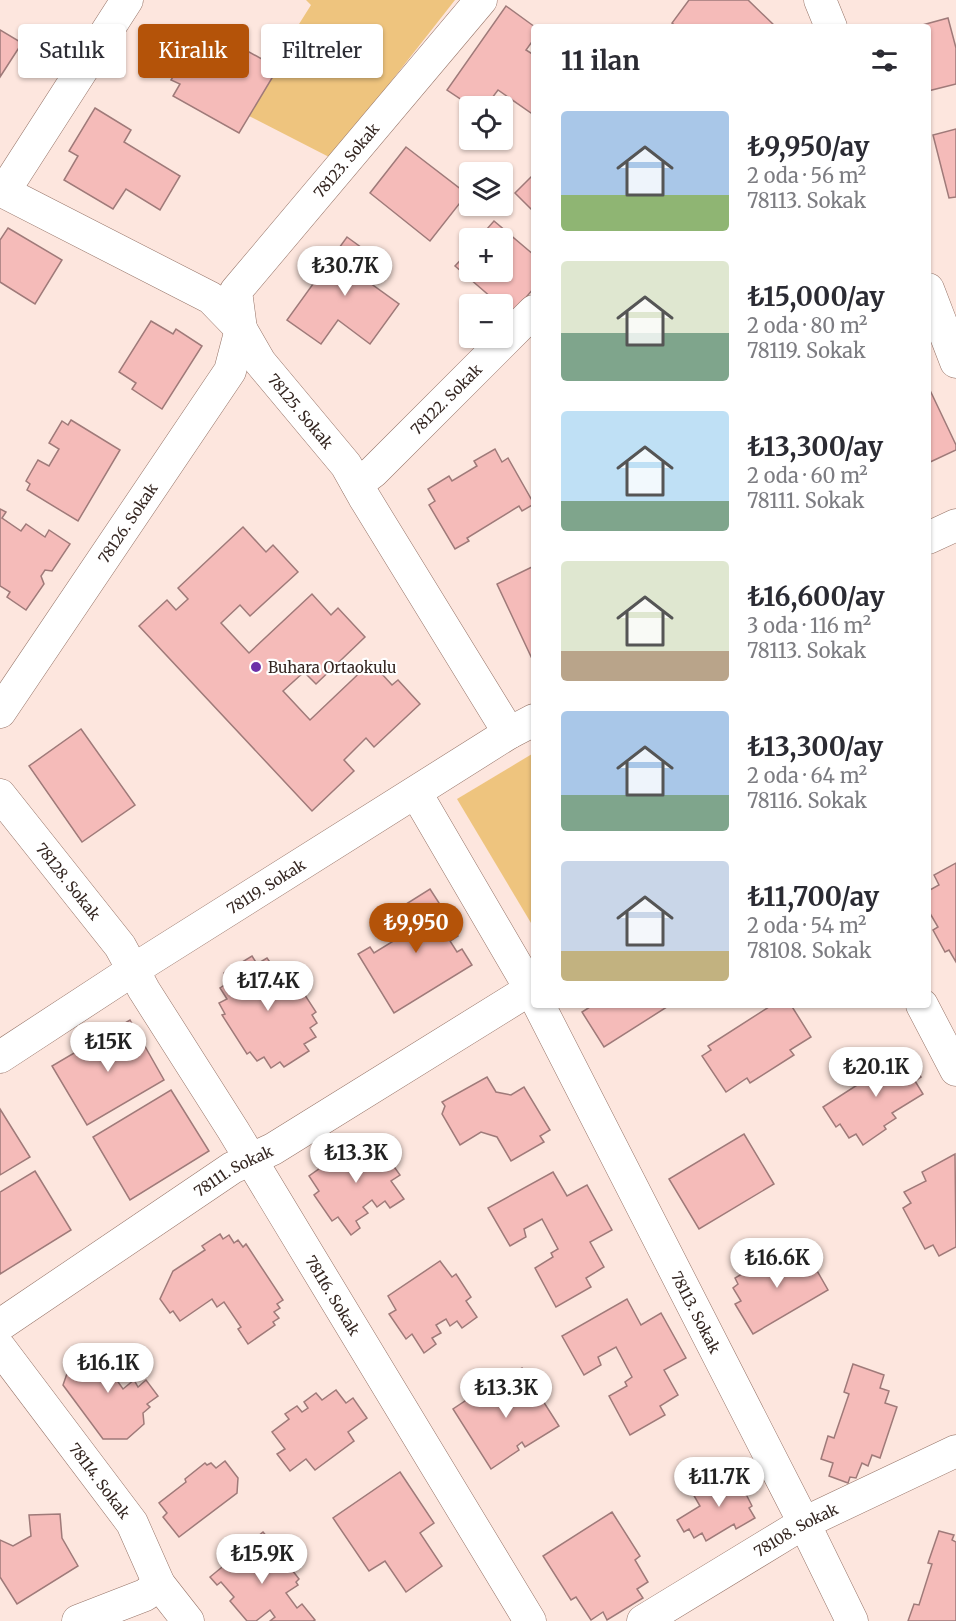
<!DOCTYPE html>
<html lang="tr">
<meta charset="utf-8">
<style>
body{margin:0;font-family:Merriweather,serif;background:#f7f7f7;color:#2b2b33;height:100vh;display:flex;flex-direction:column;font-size:22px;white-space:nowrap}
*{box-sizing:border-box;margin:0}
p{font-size:20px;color:#7c7c81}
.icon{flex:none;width:33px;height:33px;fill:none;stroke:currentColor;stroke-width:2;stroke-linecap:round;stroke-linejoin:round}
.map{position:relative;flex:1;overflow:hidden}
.panel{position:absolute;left:531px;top:24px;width:400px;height:984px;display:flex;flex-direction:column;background:#fff;border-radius:6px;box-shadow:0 2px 4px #0004}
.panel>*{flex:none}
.hud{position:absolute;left:18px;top:24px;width:423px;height:54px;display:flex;gap:12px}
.controls{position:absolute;left:459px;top:96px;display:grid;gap:12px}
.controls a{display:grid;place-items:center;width:54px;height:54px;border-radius:6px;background:#fff;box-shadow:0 2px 4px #0004;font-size:30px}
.price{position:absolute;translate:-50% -51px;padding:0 14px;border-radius:21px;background:#fff;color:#222;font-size:20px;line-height:39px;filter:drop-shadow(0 2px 3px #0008)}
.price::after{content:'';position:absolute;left:50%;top:36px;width:18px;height:14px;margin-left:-9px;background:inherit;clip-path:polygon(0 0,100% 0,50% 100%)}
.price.selected{background:#b45309;color:#fff}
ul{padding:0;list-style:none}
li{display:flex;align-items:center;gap:18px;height:150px;padding:0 30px}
li span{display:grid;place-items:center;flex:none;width:168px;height:120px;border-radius:6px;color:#555}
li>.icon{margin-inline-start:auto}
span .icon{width:72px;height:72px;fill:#fffc;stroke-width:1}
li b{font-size:26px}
h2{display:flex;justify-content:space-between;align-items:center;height:72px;padding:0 30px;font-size:26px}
.pill{padding:0 21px;border-radius:6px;background:#fff;box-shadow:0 2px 4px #0004;font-size:21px;line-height:54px}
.pill.selected{background:#b45309;color:#fff}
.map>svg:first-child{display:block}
</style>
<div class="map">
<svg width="956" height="1621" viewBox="0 0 956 1621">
<rect width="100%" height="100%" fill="#fde6de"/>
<!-- green -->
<g fill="#eec47e">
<path d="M306,0H455L331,158L249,116L278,68L294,32L311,5Z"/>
<path d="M532,754L534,757V928L457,799Z"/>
</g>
<!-- building -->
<g fill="#f5bbb9" stroke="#9f7a79" stroke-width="1.5">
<path d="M689,0H748L776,27H677L672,23Z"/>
<path d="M506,6L535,27L534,39L526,50L534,55V109L531,113L498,90L486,106H471L447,90Z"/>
<path d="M948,18L956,48V84L928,91V27H915Z"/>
<path d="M0,30L22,43L0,77Z"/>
<path d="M215,33L278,68L239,133L173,96L180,84L171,80L179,67L184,70L190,56L186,54L196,38L209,43Z"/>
<path d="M95,108L131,130L124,142L180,176L160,210L126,189L113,209L64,180L78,156L69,151Z"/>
<path d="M956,129V197L949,198L933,135Z"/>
<path d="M406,147L467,194L430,241L370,193Z"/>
<path d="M534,174V212L515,193Z"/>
<path d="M494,221L534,255V288L511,315L502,307V304H499L455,266L470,250V272H502V238H479Z"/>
<path d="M8,228L62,260L35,304L0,282V240Z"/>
<path d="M347,237L380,261L366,280L399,304L370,344L338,320L321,344L287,320Z"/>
<path d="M151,321L173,334L176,329L202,346L162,409L132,389L136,383L119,372Z"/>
<path d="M928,386L956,445V450L928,463Z"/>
<path d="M71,420L120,450L78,521L27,490L30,484L26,481L38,460L49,466L59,449L49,443L62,421L68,425Z"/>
<path d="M495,449L502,462L508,458L534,504L522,511L519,506L467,538L469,541L455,549L429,505L435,501L428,489L449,476L452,481L477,466L474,461Z"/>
<path d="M0,509L6,512L2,518L21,531L26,524L45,537L49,530L70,544L52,571L45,570L41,576L44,584L26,610L7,597L10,592L0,586Z"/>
<path d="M243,527L266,552L273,545L298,572L250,616L240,605L221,623L249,653L312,594L331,615L338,608L365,637L316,684L304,672L283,691L310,720L371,662L392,685L398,680L420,704L374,747L366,738L344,760L354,771L312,811L139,626L167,600L176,610L188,599L178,588Z"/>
<path d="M534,566V663L497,584Z"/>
<path d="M81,729L135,805L82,842L29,766Z"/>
<path d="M956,863V962L949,950L945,952L933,930L938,927L928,910V891L939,885L934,875Z"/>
<path d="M430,889L441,906L435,910L442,922L448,919L458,936L450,941L457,952L462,949L472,965L394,1013L358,954L370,947L374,953L400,937L387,916Z"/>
<path d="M252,956L257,964L267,958L274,968L281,964L287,974L290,972L316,1012L312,1015L317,1023L310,1028L316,1037L304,1044L309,1051L284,1067L280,1062L271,1068L264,1057L257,1061L250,1052L247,1054L222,1015L225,1014L219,1003L227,999L220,988L229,982L224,973Z"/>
<path d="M593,1005H670L604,1047L582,1012Z"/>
<path d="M772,1005H791L811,1037L790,1050L794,1055L750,1083L747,1078L726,1092L702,1056L711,1050L708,1046Z"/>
<path d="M130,1020L164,1080L87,1125L52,1066Z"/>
<path d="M903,1048L921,1077L915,1081L923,1094L892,1113L896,1118L884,1126L886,1129L863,1145L856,1134L849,1138L840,1124L836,1127L823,1107L882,1069L878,1063Z"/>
<path d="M487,1077L496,1092L511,1095L524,1087L550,1130L540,1136L544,1142L511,1161L497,1137L481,1132L460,1145L442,1114L445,1106L442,1102Z"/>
<path d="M171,1090L209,1151L130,1200L93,1137Z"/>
<path d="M0,1109L30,1157L0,1175Z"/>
<path d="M744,1134L774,1184L699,1229L669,1179Z"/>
<path d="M364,1137L377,1155L383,1151L400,1175L391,1181L404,1199L390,1208L385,1201L377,1207L372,1200L363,1207L368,1213L356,1221L360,1228L351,1235L338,1217L332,1221L314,1195L319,1191L309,1176Z"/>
<path d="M955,1154L956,1247L939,1256L933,1245L925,1249L903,1208L911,1203L904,1192L926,1181L922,1172Z"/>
<path d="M35,1171L71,1230L0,1274V1192Z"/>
<path d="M553,1172L567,1196L587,1185L612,1230L590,1242L604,1267L586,1278L591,1287L556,1307L535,1268L553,1257L551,1253L558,1249L542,1219L524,1229L526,1237L510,1246L488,1208Z"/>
<path d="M220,1234L223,1239L229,1235L234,1243L238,1240L243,1247L246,1244L283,1300L277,1304L280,1308L274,1312L279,1318L273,1322L275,1325L248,1344L238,1329L241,1327L224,1302L217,1307L212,1299L180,1321L173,1311L170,1313L160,1299L173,1271L205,1250L202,1246Z"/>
<path d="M789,1246L794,1255L799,1252L806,1265L812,1262L828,1290L753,1334L735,1304L741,1301L733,1288L738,1284L735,1278Z"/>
<path d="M440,1261L452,1277L456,1274L471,1297L466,1301L477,1317L462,1328L457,1321L450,1326L446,1319L436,1325L441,1333L432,1338L436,1344L424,1353L412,1334L406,1339L389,1314L396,1310L388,1296Z"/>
<path d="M627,1299L641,1325L661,1313L686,1358L664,1370L678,1395L660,1406L665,1415L630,1435L609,1396L627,1386L625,1382L632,1377L616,1347L598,1357L601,1365L584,1375L562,1336Z"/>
<path d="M118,1347L128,1359L119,1366L124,1372L116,1379L123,1389L134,1380L138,1387L146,1380L158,1396L147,1404L150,1407L143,1413L144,1424L127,1439H103L63,1385L71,1362L85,1350L89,1356L94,1352L97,1356L103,1352L106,1356Z"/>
<path d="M853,1364L884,1375L880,1388L889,1391L885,1403L897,1407L880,1458L872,1455L868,1466L862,1463L856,1478L850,1477L848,1483L829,1476L833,1463L821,1459L828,1436L834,1438L849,1394L844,1392Z"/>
<path d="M522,1368L559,1426L525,1447L522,1442L517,1446L519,1450L491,1469L453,1409L474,1395L476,1398L481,1395L485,1401L501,1391L497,1386L502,1383L501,1381Z"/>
<path d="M336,1390L346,1403L353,1398L367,1418L348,1432L354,1441L315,1470L306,1459L290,1471L277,1454L285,1449L272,1432L289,1419L285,1414L297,1406L302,1412L308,1408L304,1402L316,1393L322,1400Z"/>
<path d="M225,1461L238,1478L237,1493L179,1537L163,1517L167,1513L159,1503L186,1482L185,1479L205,1463L207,1465L211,1463L216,1468Z"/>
<path d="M400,1472L434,1523L420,1533L442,1566L406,1592L385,1561L369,1571L333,1518Z"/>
<path d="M726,1475L730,1481L742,1475L750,1489L745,1492L752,1506L749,1508L755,1518L736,1529L734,1524L706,1541L702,1533L694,1538L689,1529L684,1532L677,1520L700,1506L693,1494Z"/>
<path d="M612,1512L640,1556L635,1560L648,1582L637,1589L643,1598L607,1620L603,1612L591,1620L576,1597L571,1600L543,1556Z"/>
<path d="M60,1514L62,1538L78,1566L17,1604L0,1577V1540L13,1546L31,1536L29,1515Z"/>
<path d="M939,1531L954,1535L952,1540L956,1542V1621H908L914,1604L919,1605L932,1564L928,1563Z"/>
<path d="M263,1532L272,1543L266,1548L277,1562L283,1558L299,1579L296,1582L298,1585L286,1593L297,1608L302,1604L315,1620L313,1621H270L275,1617L270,1610L256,1621H247L230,1601L234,1597L221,1582L217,1585L210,1577L227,1563L232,1570L251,1554L245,1547Z"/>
</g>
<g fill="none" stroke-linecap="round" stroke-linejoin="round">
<!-- minor casing -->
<g stroke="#957367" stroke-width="33">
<g id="minor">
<path d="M820,0L831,27"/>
<path d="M0,189L10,182L127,0"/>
<path id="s1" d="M0,190L211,298L241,329L260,362L346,465L364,497L509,733"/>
<path d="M928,289L956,362"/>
<path id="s2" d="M357,484L373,472L534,311"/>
<path d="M928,538L956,525"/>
<path id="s3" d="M0,712L230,371L241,329L236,291L481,0"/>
<path d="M416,793L534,995"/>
<path id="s4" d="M0,795L120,946L144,990L233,1130L530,1621"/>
<path id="s5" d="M539,1005L804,1523L852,1621"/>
<path d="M922,1005L956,1070"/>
<path id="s6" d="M0,1057L133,970L509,733L534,720"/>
<path id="s7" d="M0,1325L232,1168L273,1149L534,987"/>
<path id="s8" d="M0,1348L132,1523L159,1584L188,1621"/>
<path d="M78,1621L145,1595L159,1584"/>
<path id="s9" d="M643,1621L804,1523L956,1451"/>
</g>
</g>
<!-- minor -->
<use href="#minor" stroke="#fff" stroke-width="32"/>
</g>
<!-- markers -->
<circle fill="#6c31a8" stroke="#fff" stroke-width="2" cx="256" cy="667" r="6"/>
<g text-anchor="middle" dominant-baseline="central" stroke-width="4.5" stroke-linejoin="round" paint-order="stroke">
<!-- street labels -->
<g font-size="15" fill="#342621" stroke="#fff">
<text stroke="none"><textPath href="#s3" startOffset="664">78123. Sokak</textPath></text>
<text stroke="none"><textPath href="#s2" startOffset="123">78122. Sokak</textPath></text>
<text stroke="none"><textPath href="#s1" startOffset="382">78125. Sokak</textPath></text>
<text stroke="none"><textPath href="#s3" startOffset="228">78126. Sokak</textPath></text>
<text stroke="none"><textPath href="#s4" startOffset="110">78128. Sokak</textPath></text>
<text stroke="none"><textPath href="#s6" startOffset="316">78119. Sokak</textPath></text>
<text stroke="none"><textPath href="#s7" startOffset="280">78111. Sokak</textPath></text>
<text stroke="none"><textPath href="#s4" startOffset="602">78116. Sokak</textPath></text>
<text stroke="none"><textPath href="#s5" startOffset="345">78113. Sokak</textPath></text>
<text stroke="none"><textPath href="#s8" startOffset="166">78114. Sokak</textPath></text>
<text stroke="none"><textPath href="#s9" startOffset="178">78108. Sokak</textPath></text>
</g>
<!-- poi labels -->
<g font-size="15" fill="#342621" stroke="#fff" text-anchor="start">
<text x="268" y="667">Buhara Ortaokulu</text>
</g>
</g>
</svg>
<div class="controls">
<a><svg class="icon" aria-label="locate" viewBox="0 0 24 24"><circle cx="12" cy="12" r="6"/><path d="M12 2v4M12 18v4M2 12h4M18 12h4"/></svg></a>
<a><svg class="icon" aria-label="layers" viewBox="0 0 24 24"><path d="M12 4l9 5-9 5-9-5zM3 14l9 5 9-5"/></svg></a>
<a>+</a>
<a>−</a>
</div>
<b class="price" style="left:345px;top:297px">₺30.7K</b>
<b class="price selected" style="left:416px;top:954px">₺9,950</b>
<b class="price" style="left:268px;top:1012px">₺17.4K</b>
<b class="price" style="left:108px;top:1073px">₺15K</b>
<b class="price" style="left:876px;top:1098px">₺20.1K</b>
<b class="price" style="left:356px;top:1184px">₺13.3K</b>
<b class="price" style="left:777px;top:1289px">₺16.6K</b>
<b class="price" style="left:108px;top:1394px">₺16.1K</b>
<b class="price" style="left:506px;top:1419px">₺13.3K</b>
<b class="price" style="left:719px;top:1508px">₺11.7K</b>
<b class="price" style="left:262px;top:1585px">₺15.9K</b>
<div class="hud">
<a class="pill">Satılık</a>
<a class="pill selected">Kiralık</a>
<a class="pill">Filtreler</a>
</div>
<section class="panel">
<h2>11 ilan<svg class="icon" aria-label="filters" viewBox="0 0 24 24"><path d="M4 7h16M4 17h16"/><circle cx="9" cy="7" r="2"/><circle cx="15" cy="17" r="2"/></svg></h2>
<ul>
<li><span style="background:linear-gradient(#a9c7e8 70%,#8fb573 0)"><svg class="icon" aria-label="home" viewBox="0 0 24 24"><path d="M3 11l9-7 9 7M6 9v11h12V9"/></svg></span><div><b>₺9,950/ay</b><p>2 oda · 56 m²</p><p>78113. Sokak</p></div></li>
<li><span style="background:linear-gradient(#dfe7d0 60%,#7fa58c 0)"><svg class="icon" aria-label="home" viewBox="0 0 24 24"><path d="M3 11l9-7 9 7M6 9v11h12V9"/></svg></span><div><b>₺15,000/ay</b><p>2 oda · 80 m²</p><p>78119. Sokak</p></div></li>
<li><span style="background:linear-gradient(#bfe0f5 75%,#7fa58c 0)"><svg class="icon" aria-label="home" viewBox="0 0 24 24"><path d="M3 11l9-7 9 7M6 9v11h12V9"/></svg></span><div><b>₺13,300/ay</b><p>2 oda · 60 m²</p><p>78111. Sokak</p></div></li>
<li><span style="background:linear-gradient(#dfe7d0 75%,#b9a48a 0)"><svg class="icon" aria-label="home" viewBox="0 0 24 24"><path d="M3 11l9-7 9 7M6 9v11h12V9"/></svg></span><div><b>₺16,600/ay</b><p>3 oda · 116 m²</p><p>78113. Sokak</p></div></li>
<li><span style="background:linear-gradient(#a9c7e8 70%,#7fa58c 0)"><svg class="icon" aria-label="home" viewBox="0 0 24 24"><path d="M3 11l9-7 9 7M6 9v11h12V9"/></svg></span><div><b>₺13,300/ay</b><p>2 oda · 64 m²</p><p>78116. Sokak</p></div></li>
<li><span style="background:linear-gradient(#c9d6e8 75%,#c2b280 0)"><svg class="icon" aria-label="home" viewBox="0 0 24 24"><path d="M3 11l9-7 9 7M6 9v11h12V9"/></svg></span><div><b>₺11,700/ay</b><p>2 oda · 54 m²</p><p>78108. Sokak</p></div></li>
</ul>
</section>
</div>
